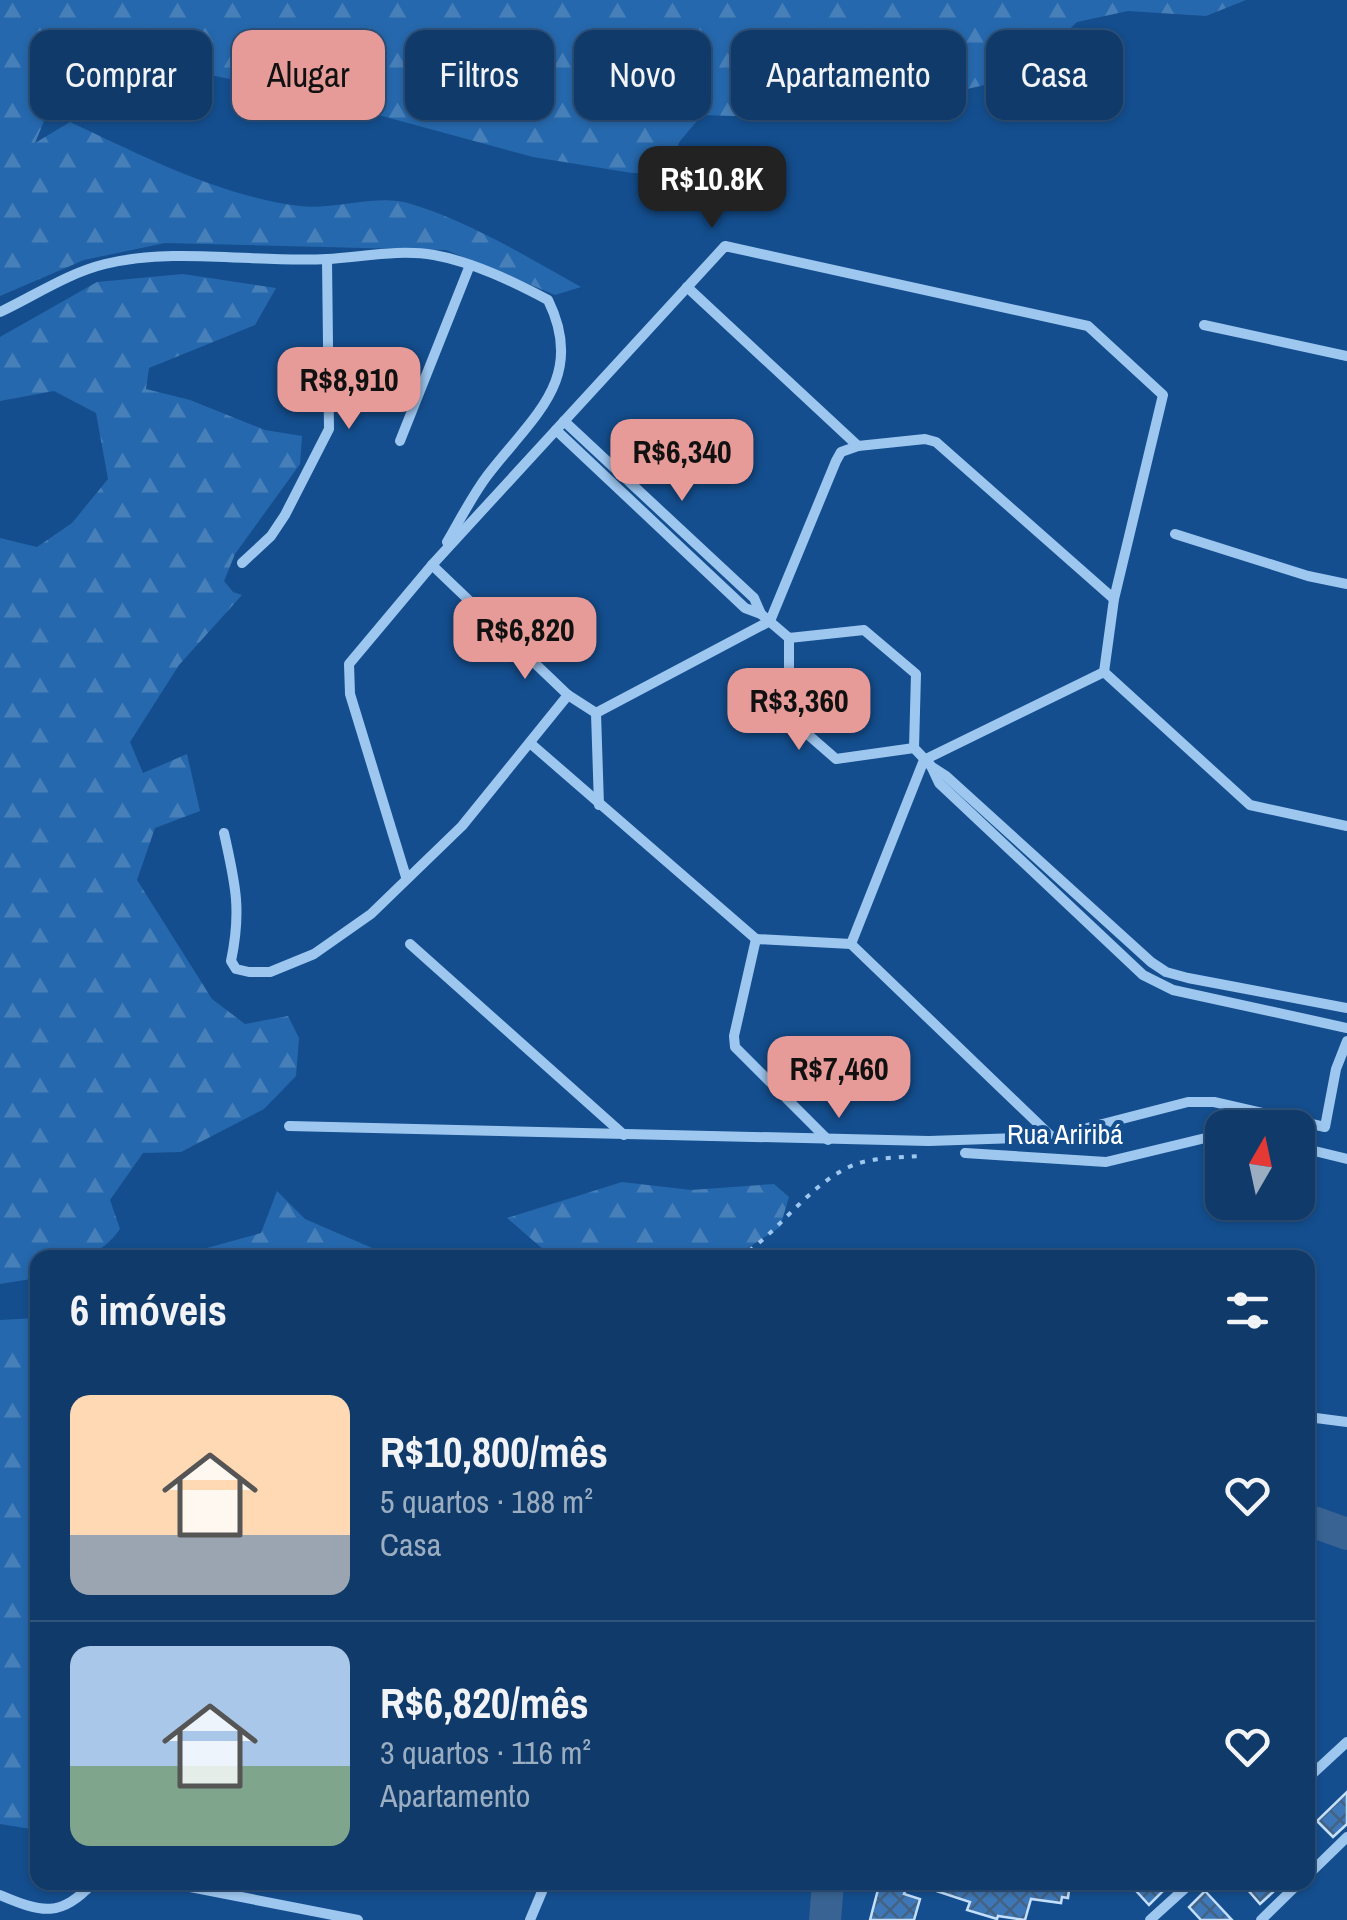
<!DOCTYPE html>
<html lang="pt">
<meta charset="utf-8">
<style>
body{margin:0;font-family:"Archivo Narrow",sans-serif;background:#184170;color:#f1f3f6;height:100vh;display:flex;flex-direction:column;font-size:38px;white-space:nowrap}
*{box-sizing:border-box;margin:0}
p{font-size:32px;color:#9badc1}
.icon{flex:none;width:55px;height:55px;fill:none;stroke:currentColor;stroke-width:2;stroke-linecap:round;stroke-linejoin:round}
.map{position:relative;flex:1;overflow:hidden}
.details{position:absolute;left:30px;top:1250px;width:1285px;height:640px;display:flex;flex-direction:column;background:#0f3a6a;border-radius:20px;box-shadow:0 2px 8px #0004,0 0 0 2px #2f547e}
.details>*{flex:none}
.guide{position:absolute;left:30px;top:30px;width:1288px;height:90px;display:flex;gap:20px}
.needle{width:65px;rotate:9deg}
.buttons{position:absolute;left:1205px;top:1110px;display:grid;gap:20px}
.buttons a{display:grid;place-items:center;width:110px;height:110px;border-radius:20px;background:#0f3a6a;box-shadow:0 2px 8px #0004,0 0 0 2px #2f547e;font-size:50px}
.price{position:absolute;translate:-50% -85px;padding:0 22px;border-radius:20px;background:#e69b98;color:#111;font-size:32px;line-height:65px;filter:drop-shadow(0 2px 5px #0008)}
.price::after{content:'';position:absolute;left:50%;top:60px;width:30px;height:22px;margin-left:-15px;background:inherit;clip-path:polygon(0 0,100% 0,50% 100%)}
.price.on{background:#222;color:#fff}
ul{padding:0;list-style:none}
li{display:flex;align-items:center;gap:30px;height:250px;padding:0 40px}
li+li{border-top:2px solid #2f547e}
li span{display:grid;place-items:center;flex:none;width:280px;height:200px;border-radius:20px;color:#555}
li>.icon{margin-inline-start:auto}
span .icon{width:120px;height:120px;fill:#fffc;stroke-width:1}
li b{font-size:42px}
h2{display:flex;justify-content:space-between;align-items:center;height:120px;padding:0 40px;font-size:42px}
.pill{padding:0 35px;border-radius:20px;background:#0f3a6a;box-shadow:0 2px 8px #0004,0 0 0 2px #2f547e;font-size:35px;line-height:90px}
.pill.on{background:#e69b98;color:#111}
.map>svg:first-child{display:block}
</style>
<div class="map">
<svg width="1347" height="1920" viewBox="0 0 1347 1920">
<defs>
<pattern id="forest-firs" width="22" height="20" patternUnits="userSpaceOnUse" patternTransform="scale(2.5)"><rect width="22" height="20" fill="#2668ad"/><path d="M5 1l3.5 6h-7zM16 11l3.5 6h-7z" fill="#477fb9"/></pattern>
<pattern id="building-cross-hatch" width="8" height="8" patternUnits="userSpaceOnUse" patternTransform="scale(2.5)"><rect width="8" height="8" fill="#3d77b7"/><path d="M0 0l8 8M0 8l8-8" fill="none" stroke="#446282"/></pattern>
</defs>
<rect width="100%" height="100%" fill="#144e8e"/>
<!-- forest -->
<g fill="url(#forest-firs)">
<path d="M0,0H1246L1206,16L1128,11L1077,22L1045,52L1029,75L834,119L702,115L680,141L664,174L632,173L533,157L360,110L316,71C262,96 241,77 187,72C151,68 114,68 77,67L56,92L35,143L70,122C143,156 219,196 300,206C333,210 378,194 408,203C469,221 525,256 581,287L555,295L446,250L165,243L84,260L0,296Z"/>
<path d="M183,274L276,288L255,325L149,368L146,389L190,400L265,430L302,436L300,464L235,554L224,581L233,592L242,595L179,665L130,742L143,773L187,754L200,811L155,828L137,880L212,999L245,1024L288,1016L299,1038L296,1076L264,1109L181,1152L143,1153L110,1200L120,1229C96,1262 75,1258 38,1258L37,1278L0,1284V538L37,547L72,523L108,479L96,413L54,391L0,401V337L97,282Z"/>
<path d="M622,1182L691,1190L774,1184L789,1197L780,1227L734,1257H552L507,1218Z"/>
<path d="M277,1191L305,1219L393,1257H174L261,1233Z"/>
<path d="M37,1318V1830L0,1824V1320Z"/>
</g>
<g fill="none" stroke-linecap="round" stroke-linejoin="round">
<!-- river -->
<g stroke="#386392" stroke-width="32">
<path d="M1308,1520L1347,1534"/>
<path d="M825,1920L828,1882"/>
</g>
</g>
<!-- building -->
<g fill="url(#building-cross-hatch)" stroke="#c5e0fc" stroke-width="2.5">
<path d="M1347,1792V1824L1333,1837L1317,1821Z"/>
<path d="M880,1882H908L904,1894L920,1899L914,1920H870Z"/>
<path d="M919,1882H1070L1068,1898L1062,1897L1061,1903L1031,1899L1025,1920L998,1916L997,1919L967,1910L970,1902L918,1885Z"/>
<path d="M1128,1882H1172L1149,1905Z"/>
<path d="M1241,1882H1284L1260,1904Z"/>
<path d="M1205,1891L1232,1920H1201L1189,1907Z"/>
</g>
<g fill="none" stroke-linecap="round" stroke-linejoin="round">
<!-- path -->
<g stroke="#9ec7f0" stroke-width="4" stroke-dasharray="5 8" stroke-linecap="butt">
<path d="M242,1258H258"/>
<path d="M738,1258C778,1234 806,1187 849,1167C870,1157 896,1158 919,1156"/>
</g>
<!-- street -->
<g stroke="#9ec7f0" stroke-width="10">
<path d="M687,287L858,446"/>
<path d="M0,312C34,296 68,273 105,264C176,247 254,263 327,259C362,257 399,249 434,255C473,262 514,282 548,300C587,379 532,417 487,476C472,496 460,520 447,542"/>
<path d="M1204,325L1347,356"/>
<path d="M564,421L754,598L761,614"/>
<path d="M556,430L745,608L761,614L789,638L864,630L916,674L914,748L932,767L946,776L1151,962L1166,972L1188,978L1347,1008"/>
<path d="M400,441L470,265"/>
<path d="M1175,534L1308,576L1347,584"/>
<path d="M242,563L271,536L285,515L329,429L327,259"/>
<path d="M432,565L568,695L596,713L599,805"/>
<path d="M789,638V718L836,759L914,748"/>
<path d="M1104,672L1250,805L1347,826"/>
<path d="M596,713L770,621L836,461L841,452L858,446L925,439L936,442L1114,599"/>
<path d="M530,743L756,939L734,1036L735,1047L828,1140"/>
<path d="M932,768L939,783L1143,975L1173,990L1347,1028"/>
<path d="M224,833C235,883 242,909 231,961L236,969L249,972H270L314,954L371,914L462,826L568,695"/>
<path d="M406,877L350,694L349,664L432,565L725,246L1088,326L1163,395L1114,599L1104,672"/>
<path d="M756,939L851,944L924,760L1104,672"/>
<path d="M410,944L624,1135"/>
<path d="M851,944L1052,1137"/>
<path d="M289,1126L929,1141L1052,1137L1188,1102H1214L1325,1127L1336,1069L1347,1041"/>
<path d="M1298,1147L1347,1159"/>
<path d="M965,1153L1106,1162L1222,1134"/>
<path d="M1308,1417L1347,1422"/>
<path d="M1308,1778L1347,1742"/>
<path d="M1308,1875L1347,1837"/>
<path d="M175,1884L358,1920"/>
<path d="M0,1895C43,1913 60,1918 94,1882"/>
<path d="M530,1920L546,1882"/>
<path d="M1150,1920L1192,1882"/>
<path d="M1261,1920L1300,1882"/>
</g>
</g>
<g text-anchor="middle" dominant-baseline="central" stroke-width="8" stroke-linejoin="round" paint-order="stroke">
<!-- street labels -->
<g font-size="28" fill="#fff" stroke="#144e8e">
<text x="1065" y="1134">Rua Ariribá</text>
</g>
</g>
</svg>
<div class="buttons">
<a><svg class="needle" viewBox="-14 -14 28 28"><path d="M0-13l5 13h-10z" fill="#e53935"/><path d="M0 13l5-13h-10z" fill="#9badc1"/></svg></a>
</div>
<b class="price on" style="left:712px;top:231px">R$10.8K</b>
<b class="price" style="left:349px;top:432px">R$8,910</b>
<b class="price" style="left:682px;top:504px">R$6,340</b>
<b class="price" style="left:525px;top:682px">R$6,820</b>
<b class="price" style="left:799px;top:753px">R$3,360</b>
<b class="price" style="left:839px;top:1121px">R$7,460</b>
<div class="guide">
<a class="pill">Comprar</a>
<a class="pill on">Alugar</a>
<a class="pill">Filtros</a>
<a class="pill">Novo</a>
<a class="pill">Apartamento</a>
<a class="pill">Casa</a>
</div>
<section class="details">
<h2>6 imóveis<svg class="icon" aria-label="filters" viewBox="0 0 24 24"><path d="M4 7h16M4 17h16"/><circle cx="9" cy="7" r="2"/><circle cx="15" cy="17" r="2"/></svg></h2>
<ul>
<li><span style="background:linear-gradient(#ffd9b3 70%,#9aa5b1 0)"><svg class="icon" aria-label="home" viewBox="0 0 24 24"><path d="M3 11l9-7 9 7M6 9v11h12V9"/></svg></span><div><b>R$10,800/mês</b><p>5 quartos · 188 m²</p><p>Casa</p></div><svg class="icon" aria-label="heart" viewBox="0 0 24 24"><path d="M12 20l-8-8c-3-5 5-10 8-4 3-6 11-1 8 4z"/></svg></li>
<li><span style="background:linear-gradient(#a9c7e8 60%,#7fa58c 0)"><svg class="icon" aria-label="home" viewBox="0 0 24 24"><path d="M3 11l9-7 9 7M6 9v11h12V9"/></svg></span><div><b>R$6,820/mês</b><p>3 quartos · 116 m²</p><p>Apartamento</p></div><svg class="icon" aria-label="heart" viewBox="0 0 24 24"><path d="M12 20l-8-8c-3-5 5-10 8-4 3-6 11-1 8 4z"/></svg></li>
</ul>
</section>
</div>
